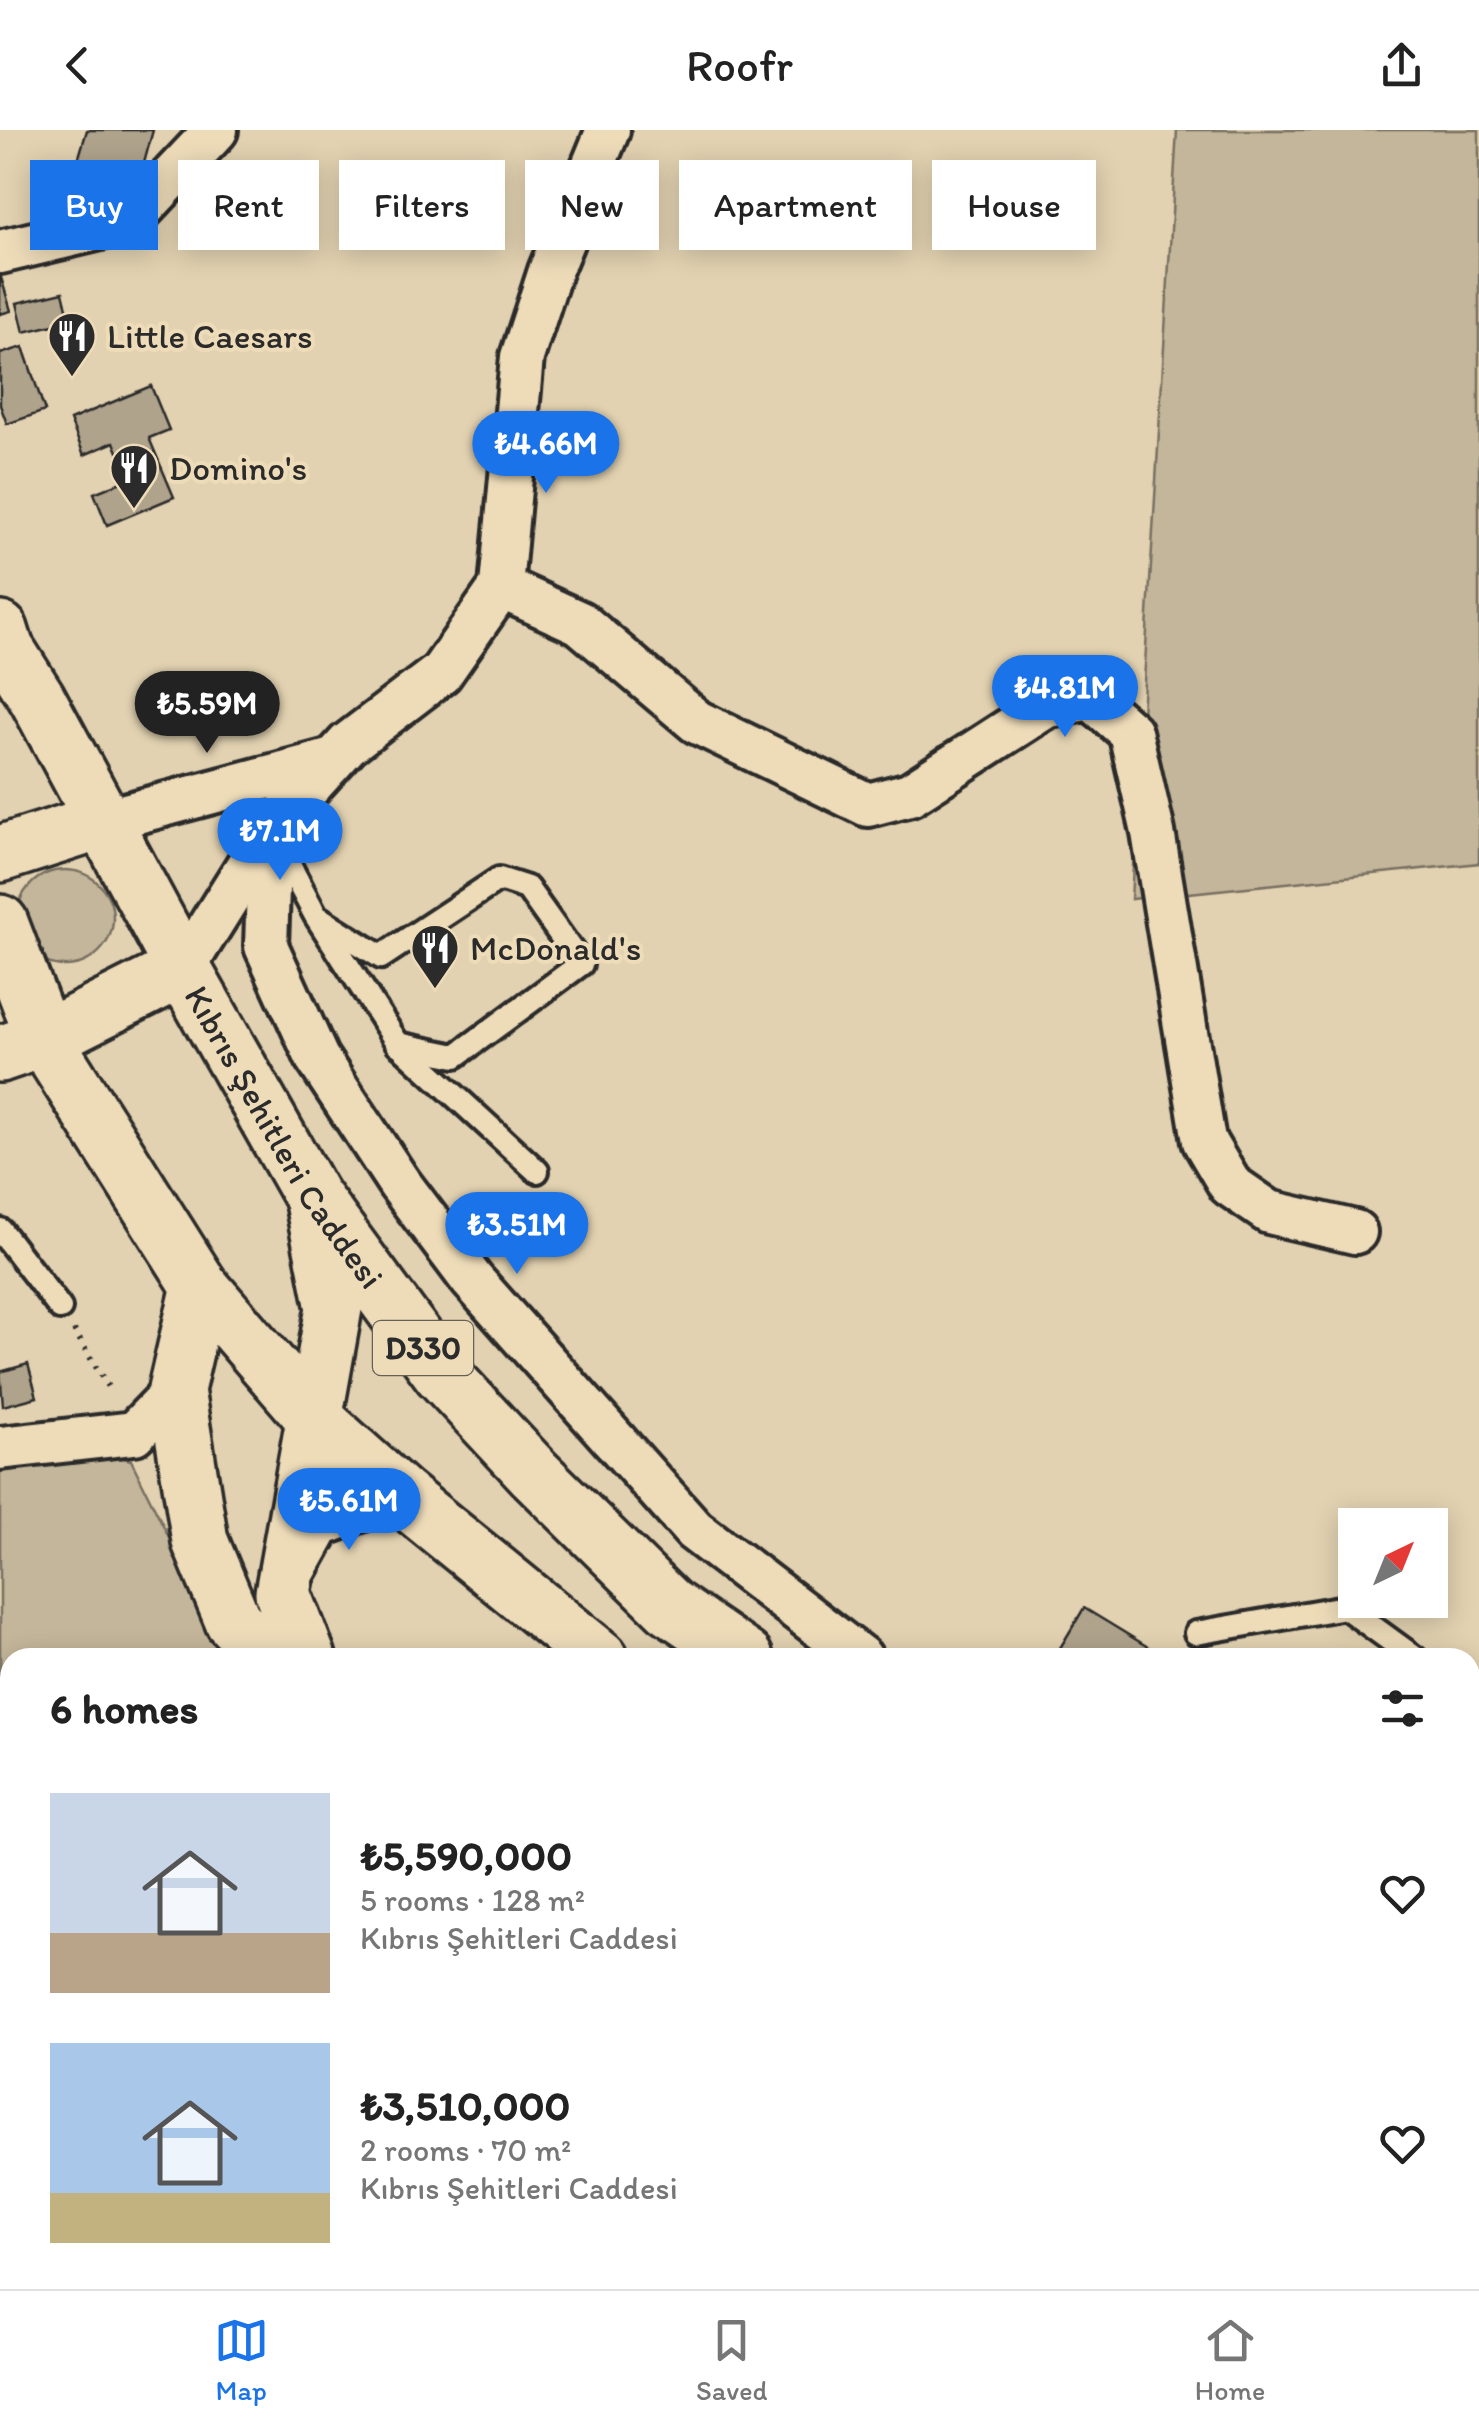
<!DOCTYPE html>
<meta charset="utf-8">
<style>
body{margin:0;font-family:Itim,sans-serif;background:#f2f2f2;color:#222;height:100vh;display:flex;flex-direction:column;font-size:38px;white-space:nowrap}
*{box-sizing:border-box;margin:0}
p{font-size:32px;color:#767676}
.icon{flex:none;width:55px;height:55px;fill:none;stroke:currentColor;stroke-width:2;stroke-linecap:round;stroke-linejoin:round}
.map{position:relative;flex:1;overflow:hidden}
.details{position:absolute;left:0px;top:1518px;width:1480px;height:642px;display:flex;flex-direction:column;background:#fff;border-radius:30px 30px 0 0;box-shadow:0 5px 25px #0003}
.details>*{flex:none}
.guide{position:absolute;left:30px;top:30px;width:1420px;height:90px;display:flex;gap:20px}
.needle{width:65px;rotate:43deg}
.buttons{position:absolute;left:1338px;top:1378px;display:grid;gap:20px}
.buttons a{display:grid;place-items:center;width:110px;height:110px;border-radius:0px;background:#fff;box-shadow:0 5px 25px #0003;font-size:50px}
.price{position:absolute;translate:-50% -85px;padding:0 22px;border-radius:35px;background:#1a73e8;color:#fff;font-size:32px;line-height:65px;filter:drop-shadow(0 2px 5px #0008)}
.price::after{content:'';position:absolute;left:50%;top:60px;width:30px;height:22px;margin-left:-15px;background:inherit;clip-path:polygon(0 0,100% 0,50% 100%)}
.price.on{background:#222;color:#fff}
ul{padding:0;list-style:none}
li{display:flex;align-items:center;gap:30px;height:250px;padding:0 50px}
li span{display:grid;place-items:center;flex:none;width:280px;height:200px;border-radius:0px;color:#555}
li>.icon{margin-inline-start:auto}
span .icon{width:120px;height:120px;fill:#fffc;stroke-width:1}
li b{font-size:42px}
h2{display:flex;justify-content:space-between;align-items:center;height:120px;padding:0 50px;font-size:42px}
.tag{padding:0 35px;border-radius:0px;background:#fff;box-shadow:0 5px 25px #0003;font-size:35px;line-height:90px}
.tag.on{background:#1a73e8;color:#fff}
header{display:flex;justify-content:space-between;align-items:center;height:130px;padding:0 50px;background:#fff;font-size:45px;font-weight:600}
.dock{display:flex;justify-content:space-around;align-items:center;height:140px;border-top:2px solid #e0e0e0;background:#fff;font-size:28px;color:#767676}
.dock a{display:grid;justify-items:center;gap:5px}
.dock .on{color:#1a73e8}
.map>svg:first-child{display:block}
</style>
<header><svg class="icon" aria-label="back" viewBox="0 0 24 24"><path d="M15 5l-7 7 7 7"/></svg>Roofr<svg class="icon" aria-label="share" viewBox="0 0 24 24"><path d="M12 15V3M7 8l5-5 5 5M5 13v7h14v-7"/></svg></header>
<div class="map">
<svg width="1479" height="2159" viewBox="0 0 1479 2159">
<rect width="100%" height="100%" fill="#e2d2b1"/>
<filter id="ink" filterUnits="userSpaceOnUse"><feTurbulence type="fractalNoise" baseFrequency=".01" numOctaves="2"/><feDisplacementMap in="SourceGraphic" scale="20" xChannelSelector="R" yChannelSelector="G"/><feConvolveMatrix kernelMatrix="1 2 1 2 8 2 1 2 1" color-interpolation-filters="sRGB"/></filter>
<g filter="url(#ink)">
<!-- green -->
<g fill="#c4b69a" stroke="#787062" stroke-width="2.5">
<path d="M1177,0H1479V733L1131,769Z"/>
<circle cx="65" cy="788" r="48"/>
<path d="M122,1328L131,1330L201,1472L236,1527L10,1528V1651L0,1656V1339Z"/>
</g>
<!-- building -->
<g fill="#afa38c" stroke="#2b2b2b" stroke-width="2.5">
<path d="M87,0H153L138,55L76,37Z"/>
<path d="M0,144L11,181L0,184Z"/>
<path d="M63,162L70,191L24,202L17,173Z"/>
<path d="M23,217L45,281L7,294L0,275V224Z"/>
<path d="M151,256L169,300L149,308L174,367L107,395L94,363L129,349L114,312L84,325L70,290Z"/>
<path d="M28,1234L37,1267L3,1276L0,1242Z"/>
<path d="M1084,1478L1112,1495L1166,1528H1054Z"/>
<path d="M3,1785L10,1791V1818L7,1815L0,1823Z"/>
<path d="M5,1833L10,1837V1858L0,1849V1838Z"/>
<path d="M9,1870L10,1871V1930L0,1921V1876Z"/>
<path d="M10,2041V2091L5,2095L0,2090V2051Z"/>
</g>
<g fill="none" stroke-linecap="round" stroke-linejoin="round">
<!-- lane casing -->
<g stroke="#2b2b2b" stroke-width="30">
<g id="lane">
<path d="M277,712L316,786L398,914L456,926L581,834L527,758L499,749L381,827L316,786"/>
<path d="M401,916L537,1041"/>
<path d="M0,1100L60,1178"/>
<path d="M1196,1503L1345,1477L1415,1528"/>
</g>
</g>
<!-- street casing -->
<g stroke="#2b2b2b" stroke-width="50">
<g id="street">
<path d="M0,122L130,91L216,0"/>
<path d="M501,457L580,493L697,592L868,675L910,664L1045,577L1091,568L1130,602L1153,702L1204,1011L1230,1055L1269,1082L1355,1102"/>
<path d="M103,691L329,631"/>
<path d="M270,700L266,816L317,928L399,1053L472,1150L694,1400L861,1528"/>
<path d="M183,839L270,700L348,614L441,543L501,457L522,227L550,141L608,0"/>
<path d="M0,1318L134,1303L176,1260"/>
<path d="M295,1440L320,1395L400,1365"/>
<path d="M0,1990L10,1999"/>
<path d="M1203,2159L1211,2151"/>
</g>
</g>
<!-- secondary casing -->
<g stroke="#2b2b2b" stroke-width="62">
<g id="secondary">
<path d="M0,924L44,909"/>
<path d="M200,1156L176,1260L200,1411L233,1491L269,1528"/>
<path d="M308,1528L283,1463L334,1178L312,1067"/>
<path d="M0,2145L10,2136"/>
<path d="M732,2150L740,2159"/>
</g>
</g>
<!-- highway casing -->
<g stroke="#2b2b2b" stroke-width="62">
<g id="highway">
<path id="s1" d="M0,500L6,519L37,568L183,839L312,1067L441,1243L534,1343L669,1476L745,1528"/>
<path d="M0,724L103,691"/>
<path d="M0,793L44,909L200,1156L313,1287L400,1365L600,1528"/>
<path d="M44,909L183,839"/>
<path d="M1470,1987L1479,1993"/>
<path d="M1470,2078L1479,2083"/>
</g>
</g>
<!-- path -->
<path stroke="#2b2b2b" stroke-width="6" stroke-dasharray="2.5 8" stroke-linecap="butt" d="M74,1200L108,1257"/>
<!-- lane -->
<use href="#lane" stroke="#eedcb9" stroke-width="22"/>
<!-- street -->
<use href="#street" stroke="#eedcb9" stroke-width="42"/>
<!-- secondary -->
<use href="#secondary" stroke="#eedcb9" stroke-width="55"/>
<!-- highway -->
<use href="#highway" stroke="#eedcb9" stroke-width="55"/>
</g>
</g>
<!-- icons -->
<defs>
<g id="restaurant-pin" transform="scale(2.5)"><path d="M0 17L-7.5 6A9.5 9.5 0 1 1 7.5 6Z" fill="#2b2b2b" stroke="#eedcb9"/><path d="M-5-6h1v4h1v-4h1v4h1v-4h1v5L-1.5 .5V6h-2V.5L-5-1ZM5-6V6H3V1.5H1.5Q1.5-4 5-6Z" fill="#fff"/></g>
</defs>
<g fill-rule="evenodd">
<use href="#restaurant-pin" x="72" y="206"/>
<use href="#restaurant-pin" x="134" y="338"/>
<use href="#restaurant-pin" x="435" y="818"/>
</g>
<g text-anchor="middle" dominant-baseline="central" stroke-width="8" stroke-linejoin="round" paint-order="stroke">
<!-- shield labels -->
<rect fill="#eedcb9" stroke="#666056" stroke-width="2.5" x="373" y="1191" width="100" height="54" rx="8"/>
<g font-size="32" font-weight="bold" fill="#2b2b2b">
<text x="423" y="1218">D330</text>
</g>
<!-- poi labels -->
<g font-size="35" fill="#2b2b2b" stroke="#eedcb9" text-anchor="start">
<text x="107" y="206">Little Caesars</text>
<text x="169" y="338">Domino's</text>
<text x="470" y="818">McDonald's</text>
</g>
<!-- street labels -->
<g font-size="35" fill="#2b2b2b" stroke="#eedcb9">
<text stroke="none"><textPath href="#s1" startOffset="582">Kıbrıs Şehitleri Caddesi</textPath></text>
</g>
</g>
</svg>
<div class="buttons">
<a><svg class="needle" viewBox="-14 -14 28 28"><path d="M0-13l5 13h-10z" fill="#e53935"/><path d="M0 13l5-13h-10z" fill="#767676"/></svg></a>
</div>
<b class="price" style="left:546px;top:366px">₺4.66M</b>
<b class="price" style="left:1065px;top:610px">₺4.81M</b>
<b class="price on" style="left:207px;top:626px">₺5.59M</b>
<b class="price" style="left:280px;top:753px">₺7.1M</b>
<b class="price" style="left:517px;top:1147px">₺3.51M</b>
<b class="price" style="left:349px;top:1423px">₺5.61M</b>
<div class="guide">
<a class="tag on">Buy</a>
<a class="tag">Rent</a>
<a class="tag">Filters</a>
<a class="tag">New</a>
<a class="tag">Apartment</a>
<a class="tag">House</a>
</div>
<section class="details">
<h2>6 homes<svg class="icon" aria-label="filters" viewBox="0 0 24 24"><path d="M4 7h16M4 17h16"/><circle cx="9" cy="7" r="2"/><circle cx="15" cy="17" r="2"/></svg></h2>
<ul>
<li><span style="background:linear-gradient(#c9d6e8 70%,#b9a48a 0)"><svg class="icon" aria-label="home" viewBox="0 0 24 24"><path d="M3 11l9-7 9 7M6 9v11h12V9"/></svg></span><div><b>₺5,590,000</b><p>5 rooms · 128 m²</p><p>Kıbrıs Şehitleri Caddesi</p></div><svg class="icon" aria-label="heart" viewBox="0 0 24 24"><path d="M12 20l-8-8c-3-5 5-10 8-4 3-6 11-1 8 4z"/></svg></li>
<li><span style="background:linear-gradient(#a9c7e8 75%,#c2b280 0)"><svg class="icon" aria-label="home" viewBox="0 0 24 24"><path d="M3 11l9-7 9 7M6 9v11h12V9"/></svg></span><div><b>₺3,510,000</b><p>2 rooms · 70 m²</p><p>Kıbrıs Şehitleri Caddesi</p></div><svg class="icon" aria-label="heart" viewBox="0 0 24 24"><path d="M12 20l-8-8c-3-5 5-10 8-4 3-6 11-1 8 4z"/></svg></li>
</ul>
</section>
</div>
<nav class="dock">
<a class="on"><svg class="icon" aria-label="map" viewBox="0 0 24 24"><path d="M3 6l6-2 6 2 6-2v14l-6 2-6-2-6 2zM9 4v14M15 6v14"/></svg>Map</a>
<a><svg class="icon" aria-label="saved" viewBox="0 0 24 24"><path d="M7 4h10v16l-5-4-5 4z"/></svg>Saved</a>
<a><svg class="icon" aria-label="home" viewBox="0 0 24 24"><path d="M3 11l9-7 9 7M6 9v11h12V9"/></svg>Home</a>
</nav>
